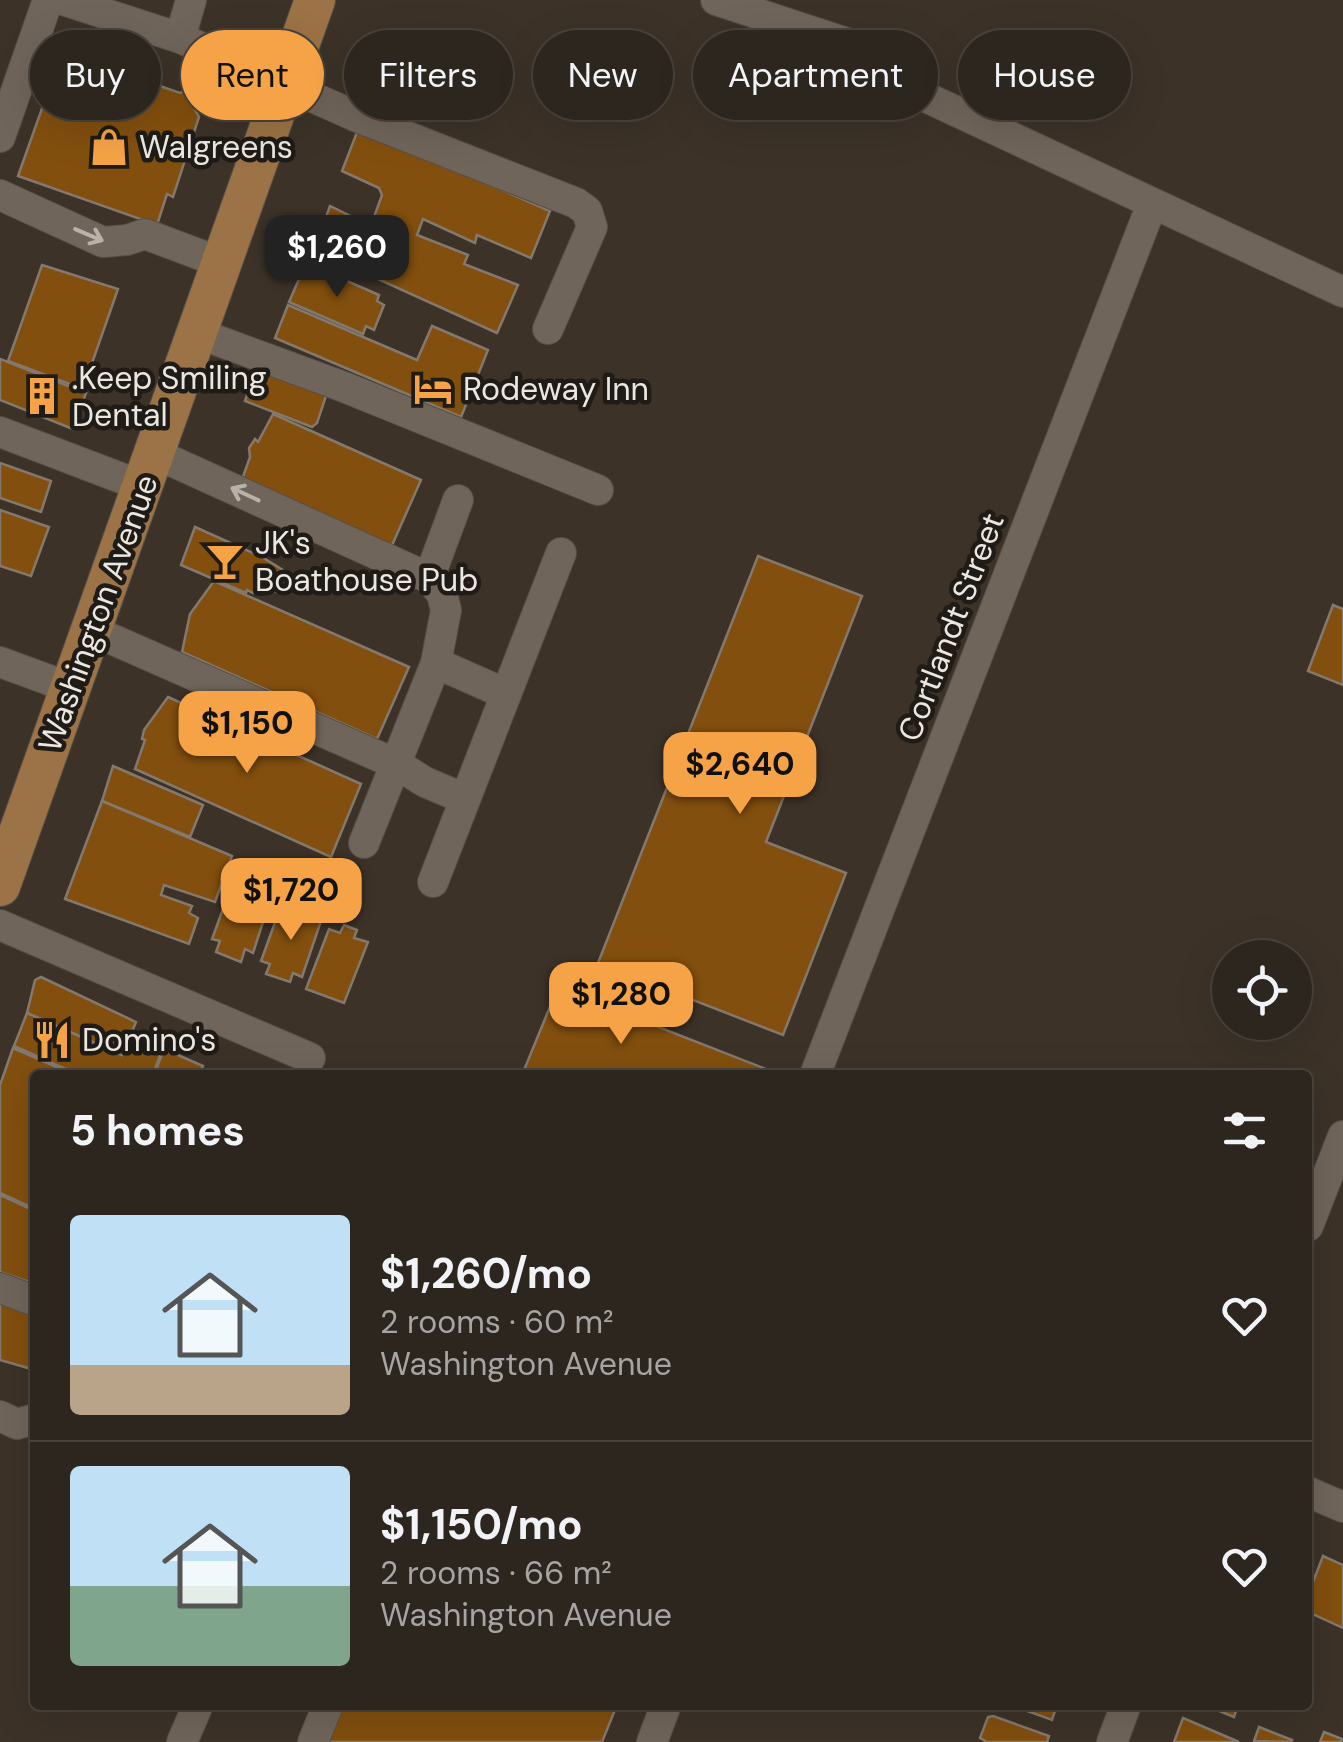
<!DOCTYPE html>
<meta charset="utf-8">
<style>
body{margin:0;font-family:"DM Sans",sans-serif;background:#39322b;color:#f1f3f6;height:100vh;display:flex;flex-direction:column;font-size:38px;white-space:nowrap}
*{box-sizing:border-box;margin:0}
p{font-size:32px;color:#a7a5a4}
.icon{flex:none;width:55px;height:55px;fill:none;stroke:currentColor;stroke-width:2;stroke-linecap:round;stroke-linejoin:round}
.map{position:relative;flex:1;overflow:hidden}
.side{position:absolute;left:30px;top:1070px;width:1282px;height:640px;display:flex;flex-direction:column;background:#2d261e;border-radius:10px;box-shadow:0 10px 40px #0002,0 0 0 2px #48433c}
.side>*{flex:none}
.hud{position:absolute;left:30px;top:30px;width:1285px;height:90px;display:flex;gap:20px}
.buttons{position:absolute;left:1212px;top:940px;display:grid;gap:20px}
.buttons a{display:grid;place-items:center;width:100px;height:100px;border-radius:50%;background:#2d261e;box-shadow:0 10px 40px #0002,0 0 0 2px #48433c;font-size:50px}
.price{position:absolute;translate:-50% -85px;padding:0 22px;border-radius:20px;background:#f5a346;color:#111;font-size:32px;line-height:65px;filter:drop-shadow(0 2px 5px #0008)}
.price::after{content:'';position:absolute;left:50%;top:60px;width:30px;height:22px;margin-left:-15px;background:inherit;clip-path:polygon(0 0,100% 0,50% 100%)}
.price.current{background:#222;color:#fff}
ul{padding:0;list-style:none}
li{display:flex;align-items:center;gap:30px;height:250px;padding:0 40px}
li+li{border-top:2px solid #48433c}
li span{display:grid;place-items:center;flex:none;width:280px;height:200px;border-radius:10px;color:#555}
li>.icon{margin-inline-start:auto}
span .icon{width:120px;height:120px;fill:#fffc;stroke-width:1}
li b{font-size:42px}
h2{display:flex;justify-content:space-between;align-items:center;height:120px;padding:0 40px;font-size:42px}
.chip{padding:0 35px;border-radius:45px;background:#2d261e;box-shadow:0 10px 40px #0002,0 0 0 2px #48433c;font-size:35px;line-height:90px}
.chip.current{background:#f5a346;color:#111}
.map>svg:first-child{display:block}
</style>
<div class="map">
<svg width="1343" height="1742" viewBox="0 0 1343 1742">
<rect width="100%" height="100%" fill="#3c3228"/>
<!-- building -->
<g fill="#824f0e" stroke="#84796e" stroke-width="2.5">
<path d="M62,52L180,93L185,91L199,117L173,197L167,194L157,225L18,176Z"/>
<path d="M364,53L399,65L389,92L407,100L398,119L345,105Z"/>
<path d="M359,127L550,211L531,258L477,235L475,243L423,219L417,235L468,255L464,264L518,285L497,333L314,250L330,206L367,224L373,220L382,195L379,188L342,171Z"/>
<path d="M306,263L379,295L377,301L384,305L374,330L366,326L363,334L289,302Z"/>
<path d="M42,265L118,289L83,389L8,361Z"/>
<path d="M288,305L417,360L432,326L488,350L461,417L275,338Z"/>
<path d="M0,359L86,393L73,429L0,400Z"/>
<path d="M257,365L327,393L317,423L312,427L245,401Z"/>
<path d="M273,414L421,480L389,552L239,488L250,457L249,448L255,439L258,442Z"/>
<path d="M0,463L51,481L41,512L0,498Z"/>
<path d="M0,510L49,527L31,576L0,566Z"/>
<path d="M195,527L262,557L283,570L276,592L257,585L253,593L247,590L246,593L181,565Z"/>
<path d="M758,556L862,596L766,842L846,873L783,1035L598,963Z"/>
<path d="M214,581L409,667L377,739L182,652L190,614Z"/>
<path d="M1333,605L1343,609V685L1308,671Z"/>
<path d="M168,697L361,784L331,857L135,769L145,740L142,739L144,730Z"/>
<path d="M113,766L203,805L190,837L102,801Z"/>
<path d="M102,801L232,856L215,902L164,885L161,895L192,906L189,913L198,918L189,944L65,899Z"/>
<path d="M247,879L274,888L253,953L245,949L241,962L216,952L220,941L212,939L228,895L239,898Z"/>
<path d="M282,903L322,918L302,977L293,973L290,982L266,974L270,964L261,961Z"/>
<path d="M344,925L357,930L354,938L368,942L344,1003L306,989L329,929L340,933Z"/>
<path d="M41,977L136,1022L122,1055L27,1013L35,980Z"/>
<path d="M574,994L771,1071L770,1075H522L554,997L570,1003Z"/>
<path d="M27,1013L122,1055L131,1034L163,1047L153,1075H79L14,1046Z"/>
<path d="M13,1048L75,1075H35V1209L0,1193V1085Z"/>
<path d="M164,1049L203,1066L199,1075H154Z"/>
<path d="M0,1195L35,1211V1284L0,1272Z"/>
<path d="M0,1300L35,1312V1370L0,1360Z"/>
<path d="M1323,1556L1343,1565V1628L1308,1612V1595Z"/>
<path d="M342,1705H617L602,1742H327Z"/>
<path d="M1011,1705H1067L1066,1709L1057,1705L1052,1720Z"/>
<path d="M1205,1705H1238L1234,1717Z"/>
<path d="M993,1716L1049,1736L1047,1742H987L980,1738L988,1717Z"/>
<path d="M1183,1718L1239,1742H1174Z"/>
<path d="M1259,1727L1292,1740L1291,1742L1254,1741Z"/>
<path d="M1324,1732L1342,1739L1341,1742H1320Z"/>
</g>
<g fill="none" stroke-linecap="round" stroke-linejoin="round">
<!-- minor casing -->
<g stroke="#574f47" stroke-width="32">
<g id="minor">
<path d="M63,0L180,38L355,116L576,203L587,211L592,227L548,329"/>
<path d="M716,0L868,50"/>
<path d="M180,38L191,0"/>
<path d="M902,86L1343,292"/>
<path d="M0,137L48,0"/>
<path d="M0,195L103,242L127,240L145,234L222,263"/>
<path d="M197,333L344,387L598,490"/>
<path d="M0,432L142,486"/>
<path d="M156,454L429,578"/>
<path d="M91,630L396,764L425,782L465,799"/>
<path d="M0,662L71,688"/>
<path d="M436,663L506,694"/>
<path d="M364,843L436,663L446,610L442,594L429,578L458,500"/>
<path d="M433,882L561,553"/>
<path d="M0,925L310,1058"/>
<path d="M815,1075L1152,204"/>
<path d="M1308,1226L1343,1136"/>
<path d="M0,1288L35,1301"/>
<path d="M0,1416L17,1424L35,1419"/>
<path d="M1308,1492L1343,1507"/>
<path d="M182,1742L198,1705"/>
<path d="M313,1742L328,1705"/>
<path d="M652,1742L666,1705"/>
<path d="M1112,1742L1126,1705"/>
</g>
</g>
<!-- major casing -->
<g stroke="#574f47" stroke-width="42">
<path id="major" d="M0,886L315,0"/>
</g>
<!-- minor -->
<use href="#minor" stroke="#70655a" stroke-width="30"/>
<!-- major -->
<use href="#major" stroke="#9c7346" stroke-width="40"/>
</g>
<!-- one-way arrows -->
<defs><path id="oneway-shaft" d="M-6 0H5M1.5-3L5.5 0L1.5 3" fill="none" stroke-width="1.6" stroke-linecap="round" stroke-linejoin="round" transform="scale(2.5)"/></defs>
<g stroke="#bab2aa">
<use href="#oneway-shaft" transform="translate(89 235) rotate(23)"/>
<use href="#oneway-shaft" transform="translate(245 494) rotate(-155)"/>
</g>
<!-- icons -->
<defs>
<g id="shop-bare" transform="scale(3)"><path d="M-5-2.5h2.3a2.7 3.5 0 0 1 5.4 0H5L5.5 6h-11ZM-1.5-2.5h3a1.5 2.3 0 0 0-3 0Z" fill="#f5a346" stroke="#1f1b16" stroke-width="2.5" paint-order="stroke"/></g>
<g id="hotel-bare" transform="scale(3)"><path d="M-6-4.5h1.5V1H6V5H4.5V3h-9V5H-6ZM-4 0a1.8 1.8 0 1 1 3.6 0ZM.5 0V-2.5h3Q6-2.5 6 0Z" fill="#f5a346" stroke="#1f1b16" stroke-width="2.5" paint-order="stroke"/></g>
<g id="building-bare" transform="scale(3)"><path d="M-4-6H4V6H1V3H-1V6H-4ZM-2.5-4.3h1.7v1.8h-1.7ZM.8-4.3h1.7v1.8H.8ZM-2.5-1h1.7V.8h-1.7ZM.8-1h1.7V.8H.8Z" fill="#f5a346" stroke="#1f1b16" stroke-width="2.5" paint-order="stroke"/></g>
<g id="bar-bare" transform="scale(3)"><path d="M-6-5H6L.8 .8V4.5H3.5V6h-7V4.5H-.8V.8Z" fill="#f5a346" stroke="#1f1b16" stroke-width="2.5" paint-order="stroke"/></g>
<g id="restaurant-bare" transform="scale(3)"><path d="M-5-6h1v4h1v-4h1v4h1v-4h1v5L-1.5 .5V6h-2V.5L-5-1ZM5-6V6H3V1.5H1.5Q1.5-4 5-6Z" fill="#f5a346" stroke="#1f1b16" stroke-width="2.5" paint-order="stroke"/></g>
</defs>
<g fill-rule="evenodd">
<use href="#shop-bare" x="109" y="147"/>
<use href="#hotel-bare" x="433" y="389"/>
<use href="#building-bare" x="42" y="396"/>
<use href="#bar-bare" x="225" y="561"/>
<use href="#restaurant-bare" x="52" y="1040"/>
</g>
<g text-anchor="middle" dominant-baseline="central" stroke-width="9" stroke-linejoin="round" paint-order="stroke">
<!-- poi labels -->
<g font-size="32" fill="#ece6e0" stroke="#1f1b16" text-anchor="start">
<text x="139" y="147">Walgreens</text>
<text x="72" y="378">.Keep Smiling<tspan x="72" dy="37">Dental</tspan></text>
<text x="463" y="389">Rodeway Inn</text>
<text x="255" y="543">JK's<tspan x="255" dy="37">Boathouse Pub</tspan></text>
<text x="82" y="1040">Domino's</text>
</g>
<!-- street labels -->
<g font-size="32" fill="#ece6e0" stroke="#1f1b16">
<text transform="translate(98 613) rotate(-70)">Washington Avenue</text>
<text transform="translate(951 627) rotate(-69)">Cortlandt Street</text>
</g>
</g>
</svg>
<div class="buttons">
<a><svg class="icon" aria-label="locate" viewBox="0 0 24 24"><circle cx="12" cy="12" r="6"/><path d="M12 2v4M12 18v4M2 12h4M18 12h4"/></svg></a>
</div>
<b class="price current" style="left:337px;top:300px">$1,260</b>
<b class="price" style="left:247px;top:776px">$1,150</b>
<b class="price" style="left:740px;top:817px">$2,640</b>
<b class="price" style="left:291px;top:943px">$1,720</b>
<b class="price" style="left:621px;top:1047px">$1,280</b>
<div class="hud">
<a class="chip">Buy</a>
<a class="chip current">Rent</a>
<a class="chip">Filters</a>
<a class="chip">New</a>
<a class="chip">Apartment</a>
<a class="chip">House</a>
</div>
<section class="side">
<h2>5 homes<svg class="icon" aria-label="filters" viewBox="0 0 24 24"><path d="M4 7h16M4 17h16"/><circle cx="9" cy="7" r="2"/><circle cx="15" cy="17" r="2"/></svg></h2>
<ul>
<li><span style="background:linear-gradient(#bfe0f5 75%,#b9a48a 0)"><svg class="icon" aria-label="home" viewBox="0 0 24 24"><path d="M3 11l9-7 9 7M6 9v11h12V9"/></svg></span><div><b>$1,260/mo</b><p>2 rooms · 60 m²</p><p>Washington Avenue</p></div><svg class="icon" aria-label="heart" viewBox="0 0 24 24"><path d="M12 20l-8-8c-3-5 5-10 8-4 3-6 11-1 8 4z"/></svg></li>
<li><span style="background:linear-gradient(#bfe0f5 60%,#7fa58c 0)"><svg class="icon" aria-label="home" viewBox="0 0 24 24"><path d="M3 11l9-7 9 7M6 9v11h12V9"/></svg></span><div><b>$1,150/mo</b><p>2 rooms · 66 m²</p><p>Washington Avenue</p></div><svg class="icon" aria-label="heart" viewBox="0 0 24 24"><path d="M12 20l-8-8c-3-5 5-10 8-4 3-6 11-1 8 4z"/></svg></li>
</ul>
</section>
</div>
